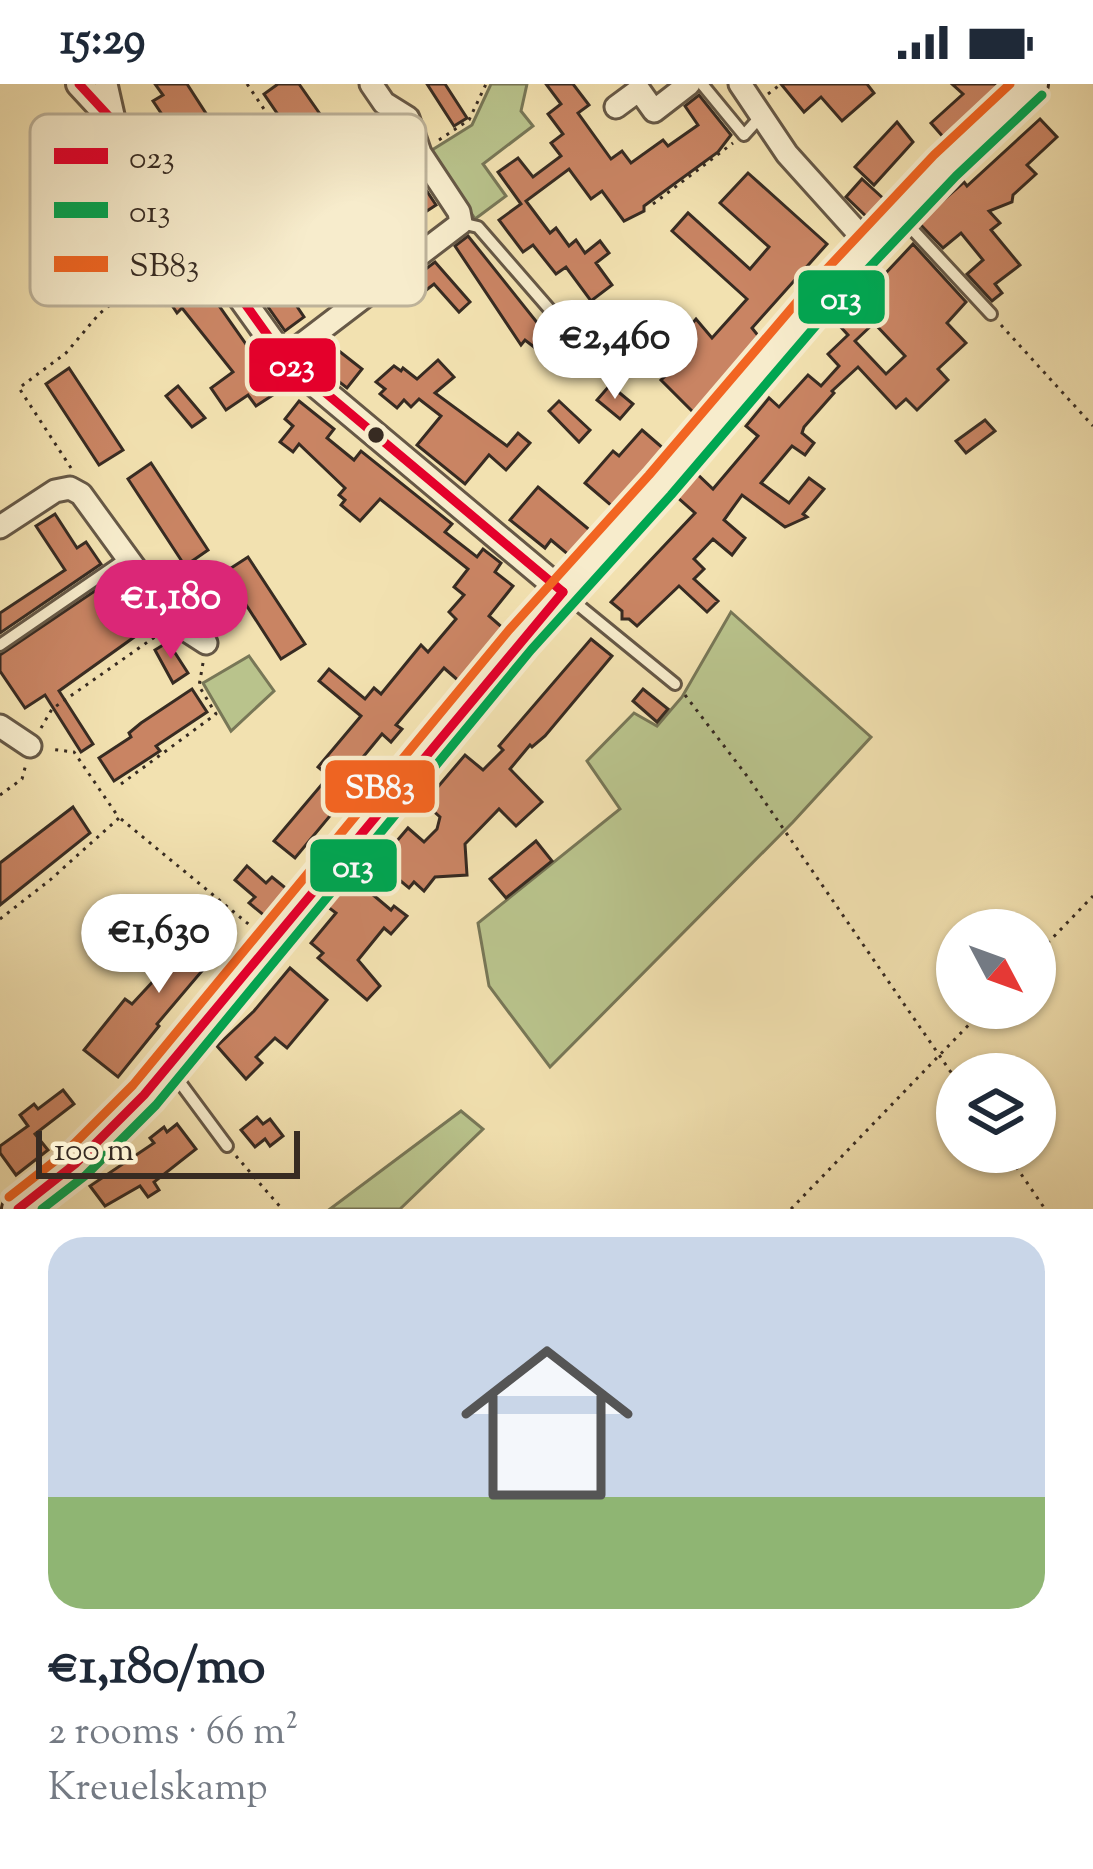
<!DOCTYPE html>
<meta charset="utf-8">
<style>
body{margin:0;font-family:"Sorts Mill Goudy",serif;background:#f2f2f3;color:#1f2937;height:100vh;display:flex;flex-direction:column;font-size:45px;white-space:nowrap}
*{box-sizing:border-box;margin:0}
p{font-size:39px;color:#747a83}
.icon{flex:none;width:66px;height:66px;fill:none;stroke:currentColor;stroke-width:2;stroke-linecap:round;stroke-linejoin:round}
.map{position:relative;height:1125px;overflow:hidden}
.panel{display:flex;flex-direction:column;background:#fff;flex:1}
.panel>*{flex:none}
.needle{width:78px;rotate:131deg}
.controls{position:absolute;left:936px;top:825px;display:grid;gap:24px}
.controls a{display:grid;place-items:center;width:120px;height:120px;border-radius:50%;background:#fff;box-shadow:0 3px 9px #0004;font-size:60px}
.scale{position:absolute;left:36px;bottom:30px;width:264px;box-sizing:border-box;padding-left:12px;border:6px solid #372b22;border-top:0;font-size:33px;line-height:42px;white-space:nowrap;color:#372b22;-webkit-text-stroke:9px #f7eccc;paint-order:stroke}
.price{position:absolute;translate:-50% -102px;padding:0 27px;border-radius:42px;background:#fff;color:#222;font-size:39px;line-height:78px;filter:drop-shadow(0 3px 6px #0008)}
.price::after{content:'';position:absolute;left:50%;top:72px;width:36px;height:27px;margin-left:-18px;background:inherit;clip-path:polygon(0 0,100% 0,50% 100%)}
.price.current{background:#db2777;color:#fff}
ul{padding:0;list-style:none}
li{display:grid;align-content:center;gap:24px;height:636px;padding:0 48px}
li span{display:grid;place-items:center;height:372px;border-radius:36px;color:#555}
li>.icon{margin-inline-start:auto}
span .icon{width:216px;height:216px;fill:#fffc;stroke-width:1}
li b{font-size:51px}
.status{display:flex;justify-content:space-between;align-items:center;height:84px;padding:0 60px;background:#fff;direction:ltr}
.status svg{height:33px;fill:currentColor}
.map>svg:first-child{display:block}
</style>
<div class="status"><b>15:29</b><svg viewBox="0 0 49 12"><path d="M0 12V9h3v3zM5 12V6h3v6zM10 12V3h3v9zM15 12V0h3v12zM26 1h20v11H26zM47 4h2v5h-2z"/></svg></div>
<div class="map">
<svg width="1093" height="1125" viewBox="0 0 1093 1125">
<rect width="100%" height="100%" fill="#f2e1b0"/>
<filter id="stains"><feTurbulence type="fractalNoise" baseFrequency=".00167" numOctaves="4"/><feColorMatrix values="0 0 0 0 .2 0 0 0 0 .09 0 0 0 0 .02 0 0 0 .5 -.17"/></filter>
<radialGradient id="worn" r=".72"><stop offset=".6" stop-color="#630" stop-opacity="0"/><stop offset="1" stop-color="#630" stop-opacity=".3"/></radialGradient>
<!-- green -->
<g fill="#b9c38c" stroke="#787757" stroke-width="3">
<path d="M491,0H527L521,27L533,42L483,80L506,112L475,135L432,66L472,41Z"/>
<path d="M731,528L871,653L793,738L550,983L489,902L478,839L620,725L587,677L634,629L657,642L682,613Z"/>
<path d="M249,572L274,607L231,647L203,599Z"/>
<path d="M461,1027L483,1045L400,1125H330Z"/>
</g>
<!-- building -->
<g fill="#c98463" stroke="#372b22" stroke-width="3" fill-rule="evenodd">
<path d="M155,0H187L207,31L202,35L205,43L238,97L259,126L263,123L297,173L304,168L326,201L296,221L304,233L285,247L182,101L187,98L168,70L173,66L160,47L169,41L153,17L163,11Z"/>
<path d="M278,0H299L334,50L331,52L347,76L350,74L403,153L377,171L297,52L294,54L264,10Z"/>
<path d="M427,0H445L467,34L454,42Z"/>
<path d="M546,0H573L589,21L578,29L611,75L622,67L631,79L663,56L668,62L698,41L685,22L699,11L731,51L718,68L644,122V127L624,137L602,107L591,115L569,85L526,117L550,149L556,144L569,162L576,156L585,169L600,157L609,169L596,179L612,201L591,217L566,183L556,190L533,161L523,168L499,136L521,120L498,88L518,74L533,93L561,72L551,59L563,50L548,30L561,20Z"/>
<path d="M781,0H867L874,9L842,37L821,13L804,28Z"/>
<path d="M952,0H1003L945,55L931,39L963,10Z"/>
<path d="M380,34L389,40L407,77L436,121L427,127L370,39Z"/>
<path d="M1040,35L1057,53L1027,81L1036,90L1013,111L1012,118L989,127L1000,139L991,146L1020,181L995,200L1002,209L992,217L967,190L983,176L961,149L943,164L918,138L964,98L967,102Z"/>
<path d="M897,38L913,58L874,101L855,83Z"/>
<path d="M748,89L827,160L752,244L760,254L695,330L661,296L674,284L670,277L689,257L683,250L696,235L712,254L747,215L672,147L688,129L750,185L769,163L720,119Z"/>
<path d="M862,95L885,116L868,134L846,113Z"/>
<path d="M106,131L116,146L130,137L145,159L165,145L279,307L256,322L248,311L226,326L211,304L233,288L182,224L177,229L159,202L147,210L128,182L106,192L76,152Z"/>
<path d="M468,152L551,256L538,266L525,256L521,261L455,162Z"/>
<path d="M913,160L966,218L947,239L966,259L938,285L948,296L917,326L906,315L896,324L858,283L832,307L834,309L804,343L802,349L814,359L805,371L792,362L761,399L789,419L809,394L824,405L803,430L807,433L785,443L742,411L724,436L745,454L732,471L713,455L694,475L704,485L694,495L718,517L707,528L679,502L637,542L629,535H622V527L611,518L695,429L676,412L696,389L713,405L758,352L746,342L769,314L779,323L808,291L821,302L839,282L828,270L848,251L838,240L870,210L868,208ZM874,239L905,272L886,290L855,257Z"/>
<path d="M435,178L470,218L459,228L434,200L421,210L411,196Z"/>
<path d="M339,267L362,285L347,304L324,286Z"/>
<path d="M438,276L454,293L435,309L507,362L518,349L530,359L506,386L489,371L465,400L417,361L441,332L419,315L411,323L404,316L397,324L380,310L385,305L376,298L394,282L401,287L403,284L417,295Z"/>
<path d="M69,284L123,366L99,381L46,300Z"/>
<path d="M610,301L633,320L620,335L597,316Z"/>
<path d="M178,302L205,334L192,343L166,312Z"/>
<path d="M299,317L334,345L327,354L354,376L361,367L452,440L445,448L477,473L483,465L501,479L495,488L513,502L489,532L504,545L460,598L444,584L396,641L402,645L391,658L382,650L340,701L349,709L295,774L274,757L329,692L318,683L361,632L319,597L329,585L365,615L374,604L381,610L421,561L428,568L456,535L449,528L464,511L454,503L468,485L380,415L360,437L341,421L345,416L339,411L345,404L299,360L293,368L280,358L293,342L285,335Z"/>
<path d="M559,317L590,346L579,358L549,327Z"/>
<path d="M985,336L995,347L966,369L956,357Z"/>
<path d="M642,346L664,365L613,423L585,399L613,367L619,372Z"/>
<path d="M151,379L208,466L185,482L128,395Z"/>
<path d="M538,403L592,448L570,472L551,456L545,464L510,436Z"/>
<path d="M55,430L77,464L86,458L101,480L0,549V529L65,486L36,442Z"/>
<path d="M248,473L305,560L281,575L225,488Z"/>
<path d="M111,496L144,546L59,607L93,660L81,668L45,611L25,624L0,587V571Z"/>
<path d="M591,555L612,572L545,652L532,663L530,661L510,685L542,718L516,742L499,725L465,760L467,791L435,793L424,807L414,798L409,804L391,789L396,783L384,772L408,744L424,758L437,745L440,733L420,715L432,700L437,704L465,671L483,686L503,666L499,662Z"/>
<path d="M168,558L188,589L173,599L155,566Z"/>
<path d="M192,605L207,628L156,662L160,667L114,697L99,674L131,653L129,649L141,639Z"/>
<path d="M643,605L668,625L657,638L633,617Z"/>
<path d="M73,723L90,749L0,821V779Z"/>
<path d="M536,757L552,777L506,814L490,795Z"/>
<path d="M247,782L266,799L272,793L288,806L266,833L249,819L255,813L235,796Z"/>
<path d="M353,794L391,826L394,822L407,832L391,850L384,844L358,876L380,902L367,916L318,874L323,869L311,859L336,829L328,823Z"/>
<path d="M214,820L225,829L220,835L235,848L157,940L159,942L118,993L84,966L125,915L132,920L158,892Z"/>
<path d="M290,884L327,916L287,964L275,954L256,973L262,979L246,995L217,962L254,927Z"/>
<path d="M63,1006L74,1020L35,1050L48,1066L16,1091L0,1069V1062L28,1042L20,1031L34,1020L38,1025Z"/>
<path d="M257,1033L263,1040L270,1035L283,1052L270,1062L265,1055L255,1063L241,1046Z"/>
<path d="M177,1040L196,1065L154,1098L159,1106L148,1113L140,1102L105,1122L90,1102L154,1059L150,1054L164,1043L167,1048Z"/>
</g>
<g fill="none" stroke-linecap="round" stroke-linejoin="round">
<!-- service casing -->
<g stroke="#665846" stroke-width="16">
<g id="service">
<path d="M702,0L744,51L761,32"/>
<path d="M899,131L991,230"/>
<path d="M461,139L478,143L558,235"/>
<path d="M566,511L675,600"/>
<path d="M0,561L128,473"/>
<path d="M170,985L227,1062"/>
</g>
</g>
<!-- minor casing -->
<g stroke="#665846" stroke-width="27">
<g id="minor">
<path d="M106,0L115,40"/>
<path d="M740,0L787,70L869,161"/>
<path d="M616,23L639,6L654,27L689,0"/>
<path d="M284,274L461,139L459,128L420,69L408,34L384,19L371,0"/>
<path d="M0,443L55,407L70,404L81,410L175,539L206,559"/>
<path d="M0,642L30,662"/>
</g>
</g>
<!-- tertiary casing -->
<g stroke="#665846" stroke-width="30">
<path id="tertiary" d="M79,0L116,40L284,274L563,508"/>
</g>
<!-- secondary casing -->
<g stroke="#372b22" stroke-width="36">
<path id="secondary" d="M18,1125L75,1080L144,1011L520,556L660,401L819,215L945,81L1032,0"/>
</g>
<!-- path -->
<g stroke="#372b22" stroke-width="3" stroke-dasharray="3 6" stroke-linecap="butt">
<path d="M247,0L300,78"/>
<path d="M768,10L781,0"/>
<path d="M373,33L301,79L375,182"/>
<path d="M439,56L469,36L486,0"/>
<path d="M653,120L733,59"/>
<path d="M1001,241L1093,342"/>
<path d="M71,384L19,304L66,269L99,230L179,165"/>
<path d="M685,611L747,692L957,997"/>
<path d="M41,644L52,625L159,550"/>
<path d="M121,700L216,630L199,602L203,579"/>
<path d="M0,711L22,695L26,680"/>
<path d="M121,735L252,843"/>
<path d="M0,835L50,796L119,734L74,668L50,665"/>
<path d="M1035,872L1093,812"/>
<path d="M1006,1068L1045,1125"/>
<path d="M236,1072L282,1125"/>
<path d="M791,1125L985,924"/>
</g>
<!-- service -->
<use href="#service" stroke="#f7eccc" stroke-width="10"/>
<!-- minor -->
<use href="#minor" stroke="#f7eccc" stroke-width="21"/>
<!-- tertiary -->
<use href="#tertiary" stroke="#f7eccc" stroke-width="24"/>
<!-- secondary -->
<use href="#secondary" stroke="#f7eccc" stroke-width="30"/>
<!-- bus-1 casing -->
<g stroke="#f7eccc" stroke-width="18">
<g id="bus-1">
<path d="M79,0L116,40L284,274L563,508"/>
<path d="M18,1125L75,1080L144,1011L563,508"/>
</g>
</g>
<!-- bus-2 casing -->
<g stroke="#f7eccc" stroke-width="18">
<path id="bus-2" d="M42,1125L86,1091L156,1021L531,566L671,411L830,225L956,92L1042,11"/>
</g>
<!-- bus-3 casing -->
<g stroke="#f7eccc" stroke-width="18">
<path id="bus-3" d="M9,1113L65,1069L133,1001L509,546L649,391L808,205L934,71L1010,0"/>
</g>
<!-- bus-1 -->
<use href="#bus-1" stroke="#e4002b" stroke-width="9"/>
<!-- bus-2 -->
<use href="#bus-2" stroke="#00a651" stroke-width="9"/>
<!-- bus-3 -->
<use href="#bus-3" stroke="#f26522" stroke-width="9"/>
</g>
<!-- markers -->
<circle fill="#372b22" stroke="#f7eccc" stroke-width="4.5" cx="376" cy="351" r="10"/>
<!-- legend -->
<rect x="30" y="30" width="396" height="192" rx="18" fill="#f7eccc" stroke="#bdb299" stroke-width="3"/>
<rect x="54" y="64" width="54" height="16" fill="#e4002b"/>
<rect x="54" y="118" width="54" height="16" fill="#00a651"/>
<rect x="54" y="172" width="54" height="16" fill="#f26522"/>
<g font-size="33" fill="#372b22">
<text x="129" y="84">023</text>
<text x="129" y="138">013</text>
<text x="129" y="192">SB83</text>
</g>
<g stroke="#f7eccc" stroke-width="4.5">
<rect x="796" y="184" width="91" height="58" rx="12" fill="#00a651"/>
<rect x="247" y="252" width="91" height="58" rx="12" fill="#e4002b"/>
<rect x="323" y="674" width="114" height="57" rx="12" fill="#f26522"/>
<rect x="308" y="753" width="91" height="57" rx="12" fill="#00a651"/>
</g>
<g font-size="33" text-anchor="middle" font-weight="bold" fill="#fff">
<text x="841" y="225">013</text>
<text x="292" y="292">023</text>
<text x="380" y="714">SB83</text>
<text x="353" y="793">013</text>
</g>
<rect width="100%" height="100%" filter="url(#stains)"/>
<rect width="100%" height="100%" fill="url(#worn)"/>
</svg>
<div class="controls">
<a><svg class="needle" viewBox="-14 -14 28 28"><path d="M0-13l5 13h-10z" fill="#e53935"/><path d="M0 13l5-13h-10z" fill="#747a83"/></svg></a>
<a><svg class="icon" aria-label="layers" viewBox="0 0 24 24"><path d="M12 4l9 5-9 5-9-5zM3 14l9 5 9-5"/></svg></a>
</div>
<div class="scale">100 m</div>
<b class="price" style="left:615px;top:318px">€2,460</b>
<b class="price current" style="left:171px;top:578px">€1,180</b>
<b class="price" style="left:159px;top:912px">€1,630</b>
</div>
<section class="panel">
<ul>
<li><span style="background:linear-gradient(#c9d6e8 70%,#8fb573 0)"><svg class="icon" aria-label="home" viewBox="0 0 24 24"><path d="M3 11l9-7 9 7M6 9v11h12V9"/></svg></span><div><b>€1,180/mo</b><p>2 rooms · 66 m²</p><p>Kreuelskamp</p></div></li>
</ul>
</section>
